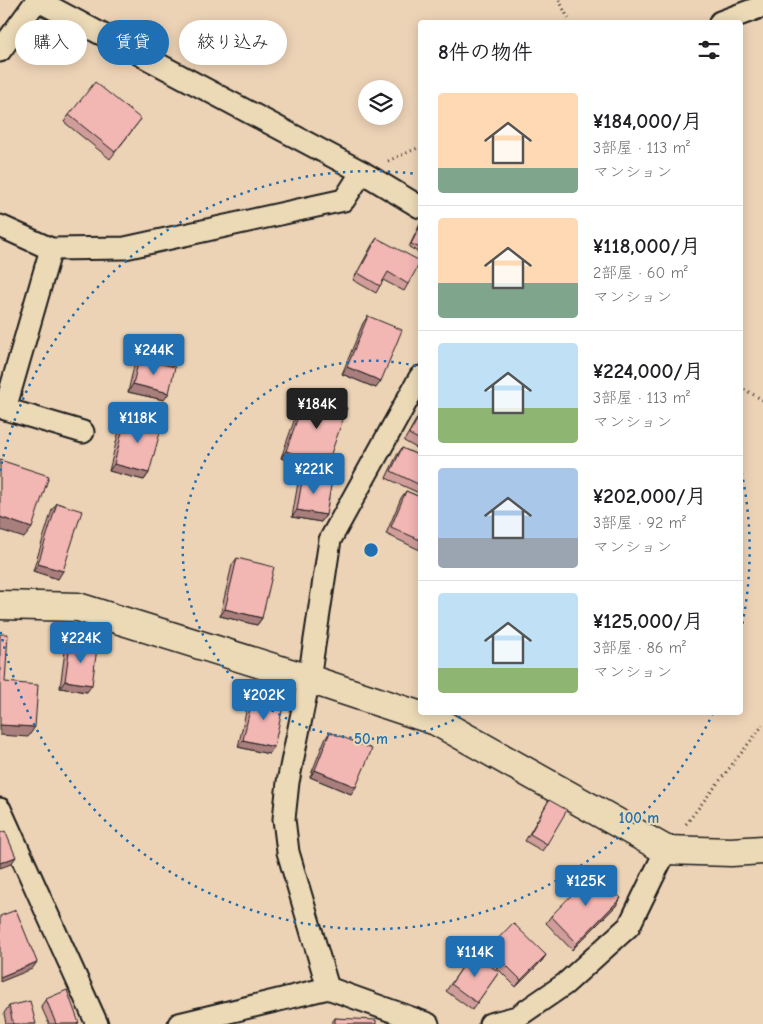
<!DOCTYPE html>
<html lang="ja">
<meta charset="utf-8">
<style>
body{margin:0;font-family:"Comic Neue","Klee One",sans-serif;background:#f2f2f2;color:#202124;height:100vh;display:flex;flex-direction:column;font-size:19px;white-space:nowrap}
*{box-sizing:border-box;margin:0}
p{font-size:16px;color:#757577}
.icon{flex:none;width:28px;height:28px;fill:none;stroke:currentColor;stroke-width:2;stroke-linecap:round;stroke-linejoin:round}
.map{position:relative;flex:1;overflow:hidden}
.side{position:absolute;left:418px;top:20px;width:325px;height:695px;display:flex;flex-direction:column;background:#fff;border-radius:5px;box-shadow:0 2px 12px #0003}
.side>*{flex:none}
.top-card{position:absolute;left:15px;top:20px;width:328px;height:45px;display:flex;gap:10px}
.fabs{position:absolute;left:358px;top:80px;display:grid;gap:10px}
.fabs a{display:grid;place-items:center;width:45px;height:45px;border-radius:50%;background:#fff;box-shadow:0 2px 12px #0003;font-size:25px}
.price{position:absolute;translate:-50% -42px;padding:0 11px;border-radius:5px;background:#1f6fb2;color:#fff;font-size:16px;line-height:32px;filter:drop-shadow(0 1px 2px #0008)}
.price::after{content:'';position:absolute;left:50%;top:30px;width:15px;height:11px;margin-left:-8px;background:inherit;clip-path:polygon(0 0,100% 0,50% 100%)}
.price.current{background:#222;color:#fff}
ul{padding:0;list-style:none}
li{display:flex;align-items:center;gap:15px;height:125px;padding:0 20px}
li+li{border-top:1px solid #e0e0e0}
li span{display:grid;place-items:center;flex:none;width:140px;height:100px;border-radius:5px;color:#555}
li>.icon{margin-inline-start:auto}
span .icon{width:60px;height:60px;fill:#fffc;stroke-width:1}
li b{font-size:21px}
h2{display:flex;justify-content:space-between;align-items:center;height:60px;padding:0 20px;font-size:21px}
.pill{padding:0 18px;border-radius:22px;background:#fff;box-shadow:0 2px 12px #0003;font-size:18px;line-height:45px}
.pill.current{background:#1f6fb2;color:#fff}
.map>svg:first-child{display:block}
</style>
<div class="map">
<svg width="763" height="1024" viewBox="0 0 763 1024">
<rect width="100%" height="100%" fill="#edd3b6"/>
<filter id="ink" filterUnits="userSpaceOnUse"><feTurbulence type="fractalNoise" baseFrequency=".02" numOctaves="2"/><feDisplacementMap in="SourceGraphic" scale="10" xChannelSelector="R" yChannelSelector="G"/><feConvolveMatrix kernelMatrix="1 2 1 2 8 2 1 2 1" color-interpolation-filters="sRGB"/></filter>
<g filter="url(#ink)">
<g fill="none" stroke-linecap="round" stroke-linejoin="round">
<!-- minor casing -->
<g stroke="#1c1c1c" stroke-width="25">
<g id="minor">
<path d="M37,0L362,172L420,207"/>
<path d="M720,22L763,6"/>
<path d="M0,51L37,0"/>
<path d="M0,226L51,249L125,248L344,200L362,172"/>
<path d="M51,249L5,409L83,432"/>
<path d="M0,809L97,1024"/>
<path d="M328,988L288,852L284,819L288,782L309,679L330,540L420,377"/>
<path d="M179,1024L328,988L428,1024"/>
<path d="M490,1024L517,1017L565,984L629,926L666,850"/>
</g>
</g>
<!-- tertiary casing -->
<g stroke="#1c1c1c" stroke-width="31">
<path id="tertiary" d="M0,605L78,607L309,679L436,721L666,850L731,852L763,850"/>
</g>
<!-- path -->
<g stroke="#1c1c1c" stroke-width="3" stroke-dasharray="1 4" stroke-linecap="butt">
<path d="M559,0L570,22"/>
<path d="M388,161L420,147"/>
<path d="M740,387L763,400"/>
<path d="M686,824L763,725"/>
</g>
<!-- minor -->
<use href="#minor" stroke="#ecdab7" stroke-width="21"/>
<!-- tertiary -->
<use href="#tertiary" stroke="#ecdab7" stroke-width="28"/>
</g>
<!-- wall -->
<g fill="#d09d9a" stroke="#1c1c1c">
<path d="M69,115L141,119L110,159L64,122Z"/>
<path d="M420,224V253L409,247Z"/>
<path d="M377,238L408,284L404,291L383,280L376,293L353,280L372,245Z"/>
<path d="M368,316L376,388L342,374L363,323Z"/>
<path d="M139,359L164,400L128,392L134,366Z"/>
<path d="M306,394L327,465L322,473L281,458L301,401Z"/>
<path d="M420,413V450L404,441Z"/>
<path d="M126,416L149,473L144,480L109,471L121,423Z"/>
<path d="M402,448L420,456V492L419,493L386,478L397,455Z"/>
<path d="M303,475L326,515L321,522L292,517L298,483Z"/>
<path d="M406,491L420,497V550L386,534L401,498Z"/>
<path d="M57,503L58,579L33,571L52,510Z"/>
<path d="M237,558L262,618L257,625L220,616L232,565Z"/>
<path d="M70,644L87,692L60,688L65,651Z"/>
<path d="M253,696L274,747L269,754L238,747L248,703Z"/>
<path d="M330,732L351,794L310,777L325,739Z"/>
<path d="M549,800L547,844L542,851L525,841Z"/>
<path d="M616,906L572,950L546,923L551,916Z"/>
<path d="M489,948L546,955L541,962L516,987L484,955Z"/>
<path d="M472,953L499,972L472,1010L446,991Z"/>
<path d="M46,999L78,1024H49L41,1006Z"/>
<path d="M9,1006L36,1024H6L4,1013Z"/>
<path d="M335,1018L376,1024H331Z"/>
</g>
<!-- shaded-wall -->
<g fill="#a97f7d" stroke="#1c1c1c">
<path d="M347,367L381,381L376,388L342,374Z"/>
<path d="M133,384L169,393L164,400L128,392Z"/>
<path d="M286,451L327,465L322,473L281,458Z"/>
<path d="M114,464L149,473L144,480L109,471Z"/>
<path d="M297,510L326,515L321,522L292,517Z"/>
<path d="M0,517L32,528L24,538L0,530Z"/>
<path d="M38,564L63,571L58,579L33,571Z"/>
<path d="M225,609L262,618L257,625L220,616Z"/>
<path d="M65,681L92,685L87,692L60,688Z"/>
<path d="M0,725L35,727L28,737L0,735Z"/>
<path d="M243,740L274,747L269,754L238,747Z"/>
<path d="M315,770L356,787L351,794L310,777Z"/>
<path d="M16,857L11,864L0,868V863Z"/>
<path d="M621,898L616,906L572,950L577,943Z"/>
<path d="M546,955L541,962L516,987L521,980Z"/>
<path d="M37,962L32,969L0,982V977Z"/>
</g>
<!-- building -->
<g fill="#f2b6b3" stroke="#1c1c1c">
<path d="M95,82L141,119L115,152L69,115Z"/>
<path d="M420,226V248L411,244Z"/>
<path d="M377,238L420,261V263L408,284L388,272L380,286L358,273Z"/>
<path d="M368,316L402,330L381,381L347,367Z"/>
<path d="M139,359L175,367L169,393L133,384Z"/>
<path d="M306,394L347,408L327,465L286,451Z"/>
<path d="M420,415V440L409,434Z"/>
<path d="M126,416L162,425L149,473L114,464Z"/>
<path d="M402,448L420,456V485L391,471Z"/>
<path d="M0,460L49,476L32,528L0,517Z"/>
<path d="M303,475L332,480L326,515L297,510Z"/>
<path d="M406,491L420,497V540L391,527Z"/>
<path d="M57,503L82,511L63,571L38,564Z"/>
<path d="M237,558L274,567L262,618L225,609Z"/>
<path d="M0,634H8L5,682L38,685L35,727L0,725Z"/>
<path d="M70,644L97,648L92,685L65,681Z"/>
<path d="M253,696L284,702L274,747L243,740Z"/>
<path d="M330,732L372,749L356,787L315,770Z"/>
<path d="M549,800L567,810L547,844L530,834Z"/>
<path d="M5,831L16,857L0,863V833Z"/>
<path d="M594,872L621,898L577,943L551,916Z"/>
<path d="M16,910L37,962L0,977V916Z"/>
<path d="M513,923L546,955L521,980L489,948Z"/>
<path d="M472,953L499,972L477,1003L451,984Z"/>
<path d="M67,990L79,1023L76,1024H56L46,999Z"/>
<path d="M30,1001L36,1024H13L9,1006Z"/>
<path d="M335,1018L376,1020V1024H335Z"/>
</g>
</g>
<!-- distance rings -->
<g fill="none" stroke="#1f6fb2" stroke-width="2.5" stroke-dasharray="2.5 5">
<path d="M467 713A189 189 0 1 1 420 367"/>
<path d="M713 713A379 379 0 0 1 0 629M0 471A379 379 0 0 1 417 174M740 465A379 379 0 0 1 740 635"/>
</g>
<circle cx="371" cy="550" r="8" fill="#1f6fb2" stroke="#ecdab7" stroke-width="2.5"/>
<g font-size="15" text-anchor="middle" font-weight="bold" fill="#1f6fb2" stroke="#ecdab7" stroke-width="4" stroke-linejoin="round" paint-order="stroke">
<text x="371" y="744">50 m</text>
<text x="639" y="823">100 m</text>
</g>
</svg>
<div class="fabs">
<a><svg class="icon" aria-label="layers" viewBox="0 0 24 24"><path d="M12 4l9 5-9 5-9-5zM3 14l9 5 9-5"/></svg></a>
</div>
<b class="price" style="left:154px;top:376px">¥244K</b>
<b class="price current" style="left:317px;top:430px">¥184K</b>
<b class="price" style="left:138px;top:444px">¥118K</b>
<b class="price" style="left:314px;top:495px">¥221K</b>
<b class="price" style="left:81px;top:664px">¥224K</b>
<b class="price" style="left:264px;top:721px">¥202K</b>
<b class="price" style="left:586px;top:907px">¥125K</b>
<b class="price" style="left:475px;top:978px">¥114K</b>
<div class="top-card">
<a class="pill">購入</a>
<a class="pill current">賃貸</a>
<a class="pill">絞り込み</a>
</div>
<section class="side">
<h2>8件の物件<svg class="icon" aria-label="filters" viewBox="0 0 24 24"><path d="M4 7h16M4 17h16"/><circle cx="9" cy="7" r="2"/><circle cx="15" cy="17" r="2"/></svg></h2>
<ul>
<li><span style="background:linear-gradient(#ffd9b3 75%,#7fa58c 0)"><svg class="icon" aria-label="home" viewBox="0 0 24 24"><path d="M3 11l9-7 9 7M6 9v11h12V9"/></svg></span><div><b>¥184,000/月</b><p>3部屋 · 113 m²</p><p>マンション</p></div></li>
<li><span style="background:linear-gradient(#ffd9b3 65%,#7fa58c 0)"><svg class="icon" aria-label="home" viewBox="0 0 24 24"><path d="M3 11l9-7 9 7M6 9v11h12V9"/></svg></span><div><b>¥118,000/月</b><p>2部屋 · 60 m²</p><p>マンション</p></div></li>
<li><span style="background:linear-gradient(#bfe0f5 65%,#8fb573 0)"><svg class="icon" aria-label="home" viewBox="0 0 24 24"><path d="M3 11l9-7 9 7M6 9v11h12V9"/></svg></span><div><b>¥224,000/月</b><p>3部屋 · 113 m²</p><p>マンション</p></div></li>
<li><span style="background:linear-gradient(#a9c7e8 70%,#9aa5b1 0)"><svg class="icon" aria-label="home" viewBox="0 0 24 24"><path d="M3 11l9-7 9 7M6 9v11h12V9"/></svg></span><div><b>¥202,000/月</b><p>3部屋 · 92 m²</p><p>マンション</p></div></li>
<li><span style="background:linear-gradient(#bfe0f5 75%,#8fb573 0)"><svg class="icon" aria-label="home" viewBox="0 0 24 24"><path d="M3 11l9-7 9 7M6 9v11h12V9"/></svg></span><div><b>¥125,000/月</b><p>3部屋 · 86 m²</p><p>マンション</p></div></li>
</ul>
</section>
</div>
